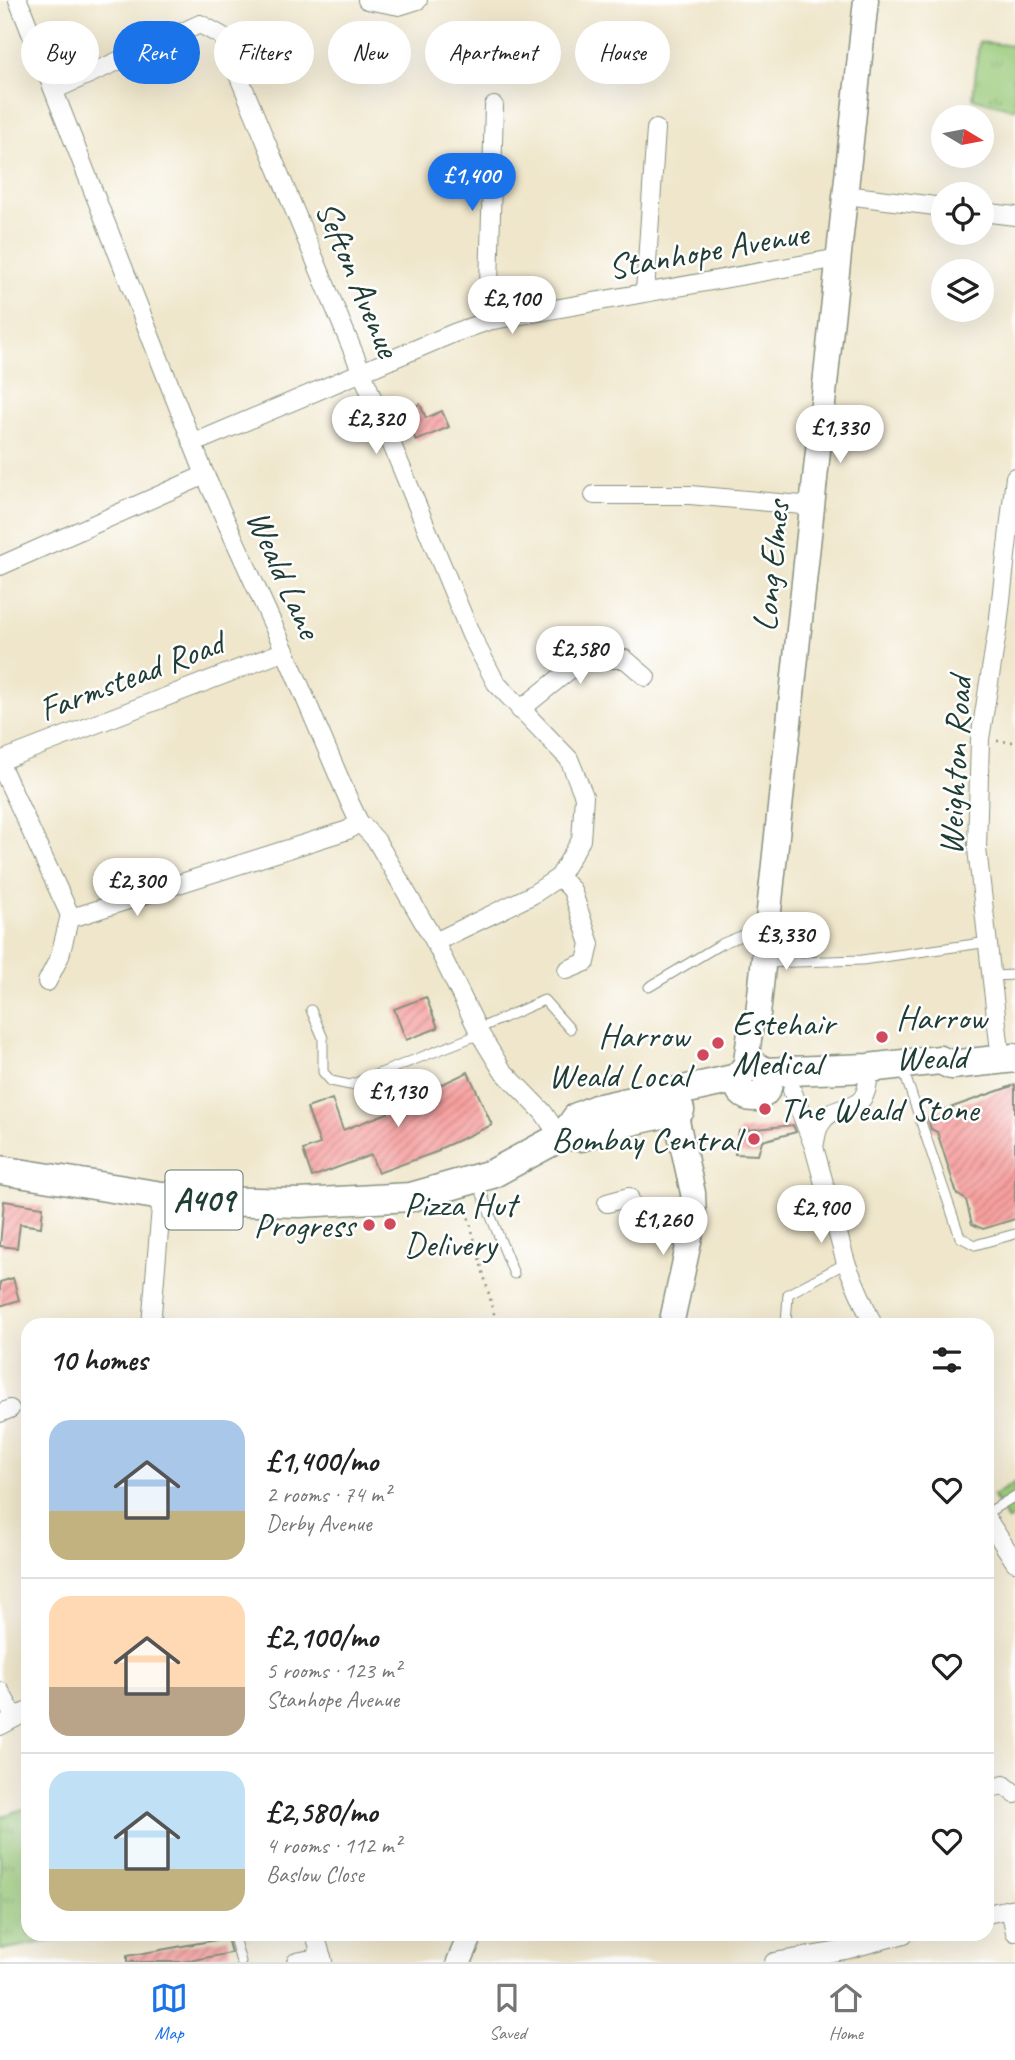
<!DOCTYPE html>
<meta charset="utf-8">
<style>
body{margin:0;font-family:Caveat,sans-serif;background:#f6f6f6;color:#222;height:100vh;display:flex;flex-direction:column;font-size:26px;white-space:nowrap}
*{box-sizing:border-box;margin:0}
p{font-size:23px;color:#767676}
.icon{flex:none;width:38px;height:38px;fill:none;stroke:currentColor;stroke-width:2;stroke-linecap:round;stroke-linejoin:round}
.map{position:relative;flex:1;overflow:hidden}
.sheet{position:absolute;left:21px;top:1318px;width:973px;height:623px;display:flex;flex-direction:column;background:#fff;border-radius:21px;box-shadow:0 7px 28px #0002}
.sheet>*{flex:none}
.top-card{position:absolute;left:21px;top:21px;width:973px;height:63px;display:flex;gap:14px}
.needle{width:46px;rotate:100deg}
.tools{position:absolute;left:931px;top:105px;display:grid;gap:14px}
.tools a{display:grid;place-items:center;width:63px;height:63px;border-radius:50%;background:#fff;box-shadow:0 7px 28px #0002;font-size:35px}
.price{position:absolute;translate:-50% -60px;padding:0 16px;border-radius:24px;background:#fff;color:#222;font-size:23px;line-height:46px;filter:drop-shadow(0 2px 4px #0008)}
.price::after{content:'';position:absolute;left:50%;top:42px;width:21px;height:16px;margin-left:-10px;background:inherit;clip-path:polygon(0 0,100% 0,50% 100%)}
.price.current{background:#1a73e8;color:#fff}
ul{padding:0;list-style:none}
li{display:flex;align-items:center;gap:21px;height:175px;padding:0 28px}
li+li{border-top:2px solid #e0e0e0}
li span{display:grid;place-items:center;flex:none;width:196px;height:140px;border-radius:21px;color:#555}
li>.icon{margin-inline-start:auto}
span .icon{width:84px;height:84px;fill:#fffc;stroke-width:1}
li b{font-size:30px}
h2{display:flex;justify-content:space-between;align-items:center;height:84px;padding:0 28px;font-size:30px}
.pill{padding:0 24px;border-radius:32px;background:#fff;box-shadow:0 7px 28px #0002;font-size:24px;line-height:63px}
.pill.current{background:#1a73e8;color:#fff}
.tab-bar{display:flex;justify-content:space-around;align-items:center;height:98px;border-top:2px solid #e0e0e0;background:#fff;font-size:19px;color:#767676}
.tab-bar a{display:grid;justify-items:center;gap:4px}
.tab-bar .current{color:#1a73e8}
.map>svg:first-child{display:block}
</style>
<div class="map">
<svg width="1015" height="1962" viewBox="0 0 1015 1962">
<defs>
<pattern id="grass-tufts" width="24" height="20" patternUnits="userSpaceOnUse" patternTransform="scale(1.75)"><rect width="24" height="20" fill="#98c978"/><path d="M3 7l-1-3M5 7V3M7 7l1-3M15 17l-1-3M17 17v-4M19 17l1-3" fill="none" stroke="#7ba463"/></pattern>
<pattern id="building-hatch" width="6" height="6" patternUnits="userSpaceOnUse" patternTransform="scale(1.75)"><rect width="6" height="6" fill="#f79f9e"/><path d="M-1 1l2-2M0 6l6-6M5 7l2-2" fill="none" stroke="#c78382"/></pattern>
</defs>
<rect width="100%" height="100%" fill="#fff"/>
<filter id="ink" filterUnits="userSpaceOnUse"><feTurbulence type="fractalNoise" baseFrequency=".0143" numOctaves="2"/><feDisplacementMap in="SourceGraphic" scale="14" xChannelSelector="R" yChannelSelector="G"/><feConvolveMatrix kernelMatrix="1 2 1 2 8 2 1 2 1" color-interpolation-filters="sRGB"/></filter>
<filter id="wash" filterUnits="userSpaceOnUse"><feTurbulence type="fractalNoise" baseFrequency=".00686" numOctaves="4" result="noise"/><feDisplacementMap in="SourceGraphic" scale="28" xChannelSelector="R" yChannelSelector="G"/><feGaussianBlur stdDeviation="1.57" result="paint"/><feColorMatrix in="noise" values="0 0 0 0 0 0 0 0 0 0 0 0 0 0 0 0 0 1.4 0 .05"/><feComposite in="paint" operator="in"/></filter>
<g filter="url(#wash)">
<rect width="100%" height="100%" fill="#efe6cb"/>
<!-- grass -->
<g fill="url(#grass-tufts)" stroke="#5c8356" stroke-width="2">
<path d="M979,42L1015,46V110L973,98Z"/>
<path d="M26,1808L28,1812V1934H91L0,1950V1817Z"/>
</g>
<!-- pitch -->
<path fill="#98c978" stroke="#5c8356" stroke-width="2" d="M1015,1482V1516L1008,1521L993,1496Z"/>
<g id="blocks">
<!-- building -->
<g fill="url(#building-hatch)">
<path d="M420,404L426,418L442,411L449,427L416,441L403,411Z"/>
<path d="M426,997L438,1028L406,1040L394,1009Z"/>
<path d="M468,1072L492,1125L439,1149V1151L378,1173L371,1155L312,1177L303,1150L320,1144L307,1108L332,1099L343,1130L388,1113L382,1097L399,1091L405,1107L428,1098L425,1092Z"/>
<path d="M1015,1085V1219L983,1229L972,1224L966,1200L957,1194L937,1132L931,1129L928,1119L933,1111L947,1109Z"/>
<path d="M793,1125L796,1132L762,1141L758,1155L735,1154L739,1131Z"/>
<path d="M4,1201L43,1207L41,1227L20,1224L17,1248L0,1246Z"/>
<path d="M13,1278L19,1300L0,1306V1282Z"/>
<path d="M227,1938L231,1953L183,1962H127V1956Z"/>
</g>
</g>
</g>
<g filter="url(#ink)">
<use href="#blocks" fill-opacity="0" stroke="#879280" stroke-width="2"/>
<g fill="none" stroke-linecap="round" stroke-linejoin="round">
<!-- lane casing -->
<g stroke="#879280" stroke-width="11">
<g id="lane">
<path d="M764,963L862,960L989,942"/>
<path d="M992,976L1015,975"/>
<path d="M649,987L721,944L763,927"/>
<path d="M311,1010L323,1038V1072L331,1081L350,1085L480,1034"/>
<path d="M478,1029L544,1000L570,1029"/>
<path d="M906,1078L960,1237L975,1245L1015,1234"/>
<path d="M478,1184L514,1274"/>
<path d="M786,1325L788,1294L846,1263"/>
<path d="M987,1513L1015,1496"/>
<path d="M233,1934L241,1962"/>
</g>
</g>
<!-- street casing -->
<g stroke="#879280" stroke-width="20">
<g id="street">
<path d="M18,0L205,475L285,651L350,803L359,822L376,840L435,942L480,1034L502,1070L543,1112L560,1137"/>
<path d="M367,0L399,6L418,0"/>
<path d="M54,90L200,24L222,36L471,635L496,683L569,759L584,796L581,840L559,877L532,895L435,942"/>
<path d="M846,195L943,207"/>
<path d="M982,212L1015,216"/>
<path d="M645,292L656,129"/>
<path d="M488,321L494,106"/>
<path d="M194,443L454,333L488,321L839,258"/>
<path d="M594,495H690L813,506"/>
<path d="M0,566L205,475"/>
<path d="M520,710L583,659H625L646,677"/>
<path d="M0,761L285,651"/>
<path d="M0,764L70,915L78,916L348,830L359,822"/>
<path d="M559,877L572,890L590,944L586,962L567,970"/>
<path d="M47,982L60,956L70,915"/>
<path d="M1001,1060L977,848L980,739L998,626L1015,477"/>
<path d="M792,1090L814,1147L846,1263L873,1325"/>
<path d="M814,1147C816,1140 816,1131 820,1125C835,1096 871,1123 868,1068"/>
<path d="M607,1203L629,1197L635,1215L694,1223"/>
<path d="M151,1325L162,1196"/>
<path d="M0,1413L10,1409"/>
<path d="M987,1519L1015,1562"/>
<path d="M0,1691L15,1718"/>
<path d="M0,1726L28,1711"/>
<path d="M987,1789L1004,1785L1015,1794"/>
<path d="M1010,1909L1015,1932"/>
<path d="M987,1914L1015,1908"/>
<path d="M315,1934L323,1962"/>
<path d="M296,1962L322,1957"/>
<path d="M774,1962L845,1950L904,1934"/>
</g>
</g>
<!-- secondary casing -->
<g stroke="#879280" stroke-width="27">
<g id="secondary">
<path d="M745,1069L751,1025L758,1014L866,0"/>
<path d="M671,1325L694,1219L693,1193L671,1094"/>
<path d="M459,1962L471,1934"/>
</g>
</g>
<!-- primary casing -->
<g stroke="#879280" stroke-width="31">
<g id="primary">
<circle cx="753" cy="1082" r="15"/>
<path d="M764,1072L868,1068L940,1060L951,1065L1015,1058"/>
<path d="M564,1135L581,1137L627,1122L680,1110"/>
<path d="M0,1170L162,1196L209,1201L300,1203L411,1197L492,1174L564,1135L577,1117L596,1109L738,1078"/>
</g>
</g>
<!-- path -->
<g stroke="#879280" stroke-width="2.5" stroke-dasharray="2 5" stroke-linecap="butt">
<path d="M997,741L1015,742"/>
<path d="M465,1204L497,1325"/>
</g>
<!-- lane -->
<use href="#lane" stroke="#fff" stroke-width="9"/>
<!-- street -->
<use href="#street" stroke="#fff" stroke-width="18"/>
<!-- secondary -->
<use href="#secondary" stroke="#fff" stroke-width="24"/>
<!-- primary -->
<use href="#primary" stroke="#fff" stroke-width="28"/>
</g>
</g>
<!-- markers -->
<g fill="#d1495b" stroke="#fff" stroke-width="2.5">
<circle cx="882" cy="1037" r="7"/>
<circle cx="718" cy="1043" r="7"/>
<circle cx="703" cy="1055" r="7"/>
<circle cx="765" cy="1109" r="7"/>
<circle cx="754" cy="1139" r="7"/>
<circle cx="390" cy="1224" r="7"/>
<circle cx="369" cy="1225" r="7"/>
</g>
<g text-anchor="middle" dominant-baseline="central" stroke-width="5" stroke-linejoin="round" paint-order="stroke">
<!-- shield labels -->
<rect fill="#fff" stroke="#627771" stroke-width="2" x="165.5" y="1170.5" width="77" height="59" rx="5"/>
<g font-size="33" font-weight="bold" fill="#1f3d34">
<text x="204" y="1200">A409</text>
</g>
<!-- street labels -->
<g font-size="35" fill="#1f3d34" stroke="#fff">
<text transform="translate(708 250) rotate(-10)">Stanhope Avenue</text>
<text transform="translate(358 279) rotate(67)">Sefton Avenue</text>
<text transform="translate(771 566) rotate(-84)">Long Elmes</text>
<text transform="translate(284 574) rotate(66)">Weald Lane</text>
<text transform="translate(131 676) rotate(-21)">Farmstead Road</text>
<text transform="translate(955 766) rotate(-87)">Weighton Road</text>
</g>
<!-- poi labels -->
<g font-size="35" fill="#1f3d34" stroke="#fff" text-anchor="start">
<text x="896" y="1017">Harrow<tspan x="896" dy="40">Weald</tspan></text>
<text x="732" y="1023">Estehair<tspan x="732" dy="40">Medical</tspan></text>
<text x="689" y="1035" text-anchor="end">Harrow<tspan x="689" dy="40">Weald Local</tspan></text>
<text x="779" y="1109">The Weald Stone</text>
<text x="740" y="1139" text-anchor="end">Bombay Central</text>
<text x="404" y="1204">Pizza Hut<tspan x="404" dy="40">Delivery</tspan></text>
<text x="355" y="1225" text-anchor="end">Progress</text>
</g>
</g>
</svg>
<div class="tools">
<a><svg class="needle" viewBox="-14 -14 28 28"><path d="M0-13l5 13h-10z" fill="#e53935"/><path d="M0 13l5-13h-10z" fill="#767676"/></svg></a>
<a><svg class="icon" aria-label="locate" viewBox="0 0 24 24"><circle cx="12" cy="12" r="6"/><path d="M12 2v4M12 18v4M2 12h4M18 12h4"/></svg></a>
<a><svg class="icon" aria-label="layers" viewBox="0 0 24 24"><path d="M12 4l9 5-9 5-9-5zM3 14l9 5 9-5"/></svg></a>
</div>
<b class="price current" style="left:472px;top:213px">£1,400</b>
<b class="price" style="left:512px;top:336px">£2,100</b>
<b class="price" style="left:376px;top:456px">£2,320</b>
<b class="price" style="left:840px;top:465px">£1,330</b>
<b class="price" style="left:580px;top:686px">£2,580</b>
<b class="price" style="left:137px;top:918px">£2,300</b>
<b class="price" style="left:786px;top:972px">£3,330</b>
<b class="price" style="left:398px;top:1129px">£1,130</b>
<b class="price" style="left:821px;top:1245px">£2,900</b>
<b class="price" style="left:663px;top:1257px">£1,260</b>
<div class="top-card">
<a class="pill">Buy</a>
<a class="pill current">Rent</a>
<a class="pill">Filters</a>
<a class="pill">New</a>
<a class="pill">Apartment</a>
<a class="pill">House</a>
</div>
<section class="sheet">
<h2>10 homes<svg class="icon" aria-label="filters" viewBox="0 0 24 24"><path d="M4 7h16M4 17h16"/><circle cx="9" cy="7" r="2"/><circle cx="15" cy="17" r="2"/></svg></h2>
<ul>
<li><span style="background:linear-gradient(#a9c7e8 65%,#c2b280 0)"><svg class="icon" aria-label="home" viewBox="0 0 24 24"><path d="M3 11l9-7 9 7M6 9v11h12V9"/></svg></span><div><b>£1,400/mo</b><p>2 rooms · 74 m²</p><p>Derby Avenue</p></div><svg class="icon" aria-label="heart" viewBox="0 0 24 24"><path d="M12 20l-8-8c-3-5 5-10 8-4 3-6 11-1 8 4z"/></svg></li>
<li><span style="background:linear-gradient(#ffd9b3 65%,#b9a48a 0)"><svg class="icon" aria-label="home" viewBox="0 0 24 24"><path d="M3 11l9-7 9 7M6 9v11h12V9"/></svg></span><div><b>£2,100/mo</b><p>5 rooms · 123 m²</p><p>Stanhope Avenue</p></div><svg class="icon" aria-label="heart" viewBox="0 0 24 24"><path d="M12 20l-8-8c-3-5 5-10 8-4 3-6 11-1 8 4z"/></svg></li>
<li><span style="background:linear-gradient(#bfe0f5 70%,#c2b280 0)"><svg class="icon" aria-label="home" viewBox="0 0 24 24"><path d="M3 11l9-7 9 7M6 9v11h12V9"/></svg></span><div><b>£2,580/mo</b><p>4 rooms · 112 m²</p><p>Baslow Close</p></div><svg class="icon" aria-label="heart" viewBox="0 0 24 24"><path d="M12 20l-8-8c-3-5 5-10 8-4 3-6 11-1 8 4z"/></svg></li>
</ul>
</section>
</div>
<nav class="tab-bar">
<a class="current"><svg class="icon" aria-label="map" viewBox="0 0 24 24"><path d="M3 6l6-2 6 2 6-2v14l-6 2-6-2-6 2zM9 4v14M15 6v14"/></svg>Map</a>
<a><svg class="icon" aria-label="saved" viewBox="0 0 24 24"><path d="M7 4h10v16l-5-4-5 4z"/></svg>Saved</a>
<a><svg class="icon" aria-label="home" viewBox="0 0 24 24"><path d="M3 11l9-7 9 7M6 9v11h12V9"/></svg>Home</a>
</nav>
